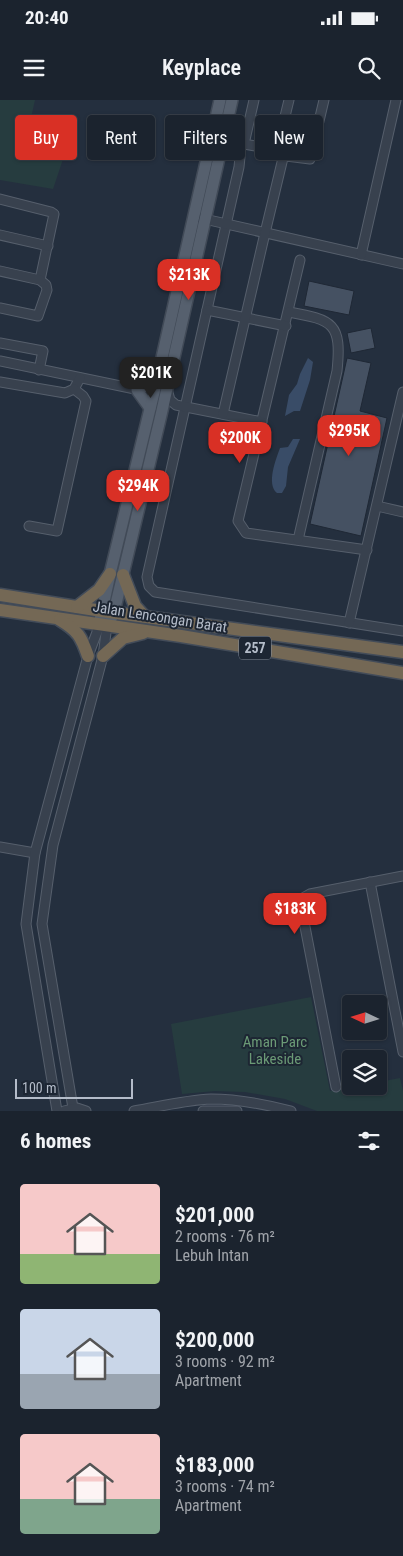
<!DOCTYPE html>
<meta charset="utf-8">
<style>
body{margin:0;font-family:"Roboto Condensed",sans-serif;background:#282f3a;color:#f1f3f6;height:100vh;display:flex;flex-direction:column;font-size:19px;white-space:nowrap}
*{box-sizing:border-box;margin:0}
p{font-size:16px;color:#a0a4aa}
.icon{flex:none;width:28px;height:28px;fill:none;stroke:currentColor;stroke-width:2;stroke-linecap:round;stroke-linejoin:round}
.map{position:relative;height:1011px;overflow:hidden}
.panel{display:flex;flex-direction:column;background:#1b232e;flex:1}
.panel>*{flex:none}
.guide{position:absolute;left:15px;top:15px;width:374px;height:45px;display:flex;gap:10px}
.needle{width:32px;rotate:274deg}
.controls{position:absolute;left:342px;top:895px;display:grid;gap:10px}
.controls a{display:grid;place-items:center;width:45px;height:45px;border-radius:5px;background:#1b232e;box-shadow:0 1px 4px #0004,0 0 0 1px #39404a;font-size:25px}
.scale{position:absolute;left:15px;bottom:12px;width:118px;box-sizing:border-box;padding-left:5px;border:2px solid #b4bcc9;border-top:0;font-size:14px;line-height:18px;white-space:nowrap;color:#b4bcc9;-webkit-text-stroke:4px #1d2633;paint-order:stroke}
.price{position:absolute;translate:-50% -42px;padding:0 11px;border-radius:10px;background:#d93025;color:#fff;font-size:16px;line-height:32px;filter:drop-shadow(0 1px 2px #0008)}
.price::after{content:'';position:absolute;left:50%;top:30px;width:15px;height:11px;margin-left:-8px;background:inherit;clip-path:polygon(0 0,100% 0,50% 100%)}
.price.selected{background:#222;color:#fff}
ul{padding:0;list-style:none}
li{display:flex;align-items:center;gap:15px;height:125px;padding:0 20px}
li span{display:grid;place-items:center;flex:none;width:140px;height:100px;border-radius:5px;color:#555}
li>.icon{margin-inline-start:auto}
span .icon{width:60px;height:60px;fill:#fffc;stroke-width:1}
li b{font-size:21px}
h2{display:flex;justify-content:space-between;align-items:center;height:60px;padding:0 20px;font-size:21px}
.pill{padding:0 18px;border-radius:5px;background:#1b232e;box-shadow:0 1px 4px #0004,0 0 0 1px #39404a;font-size:18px;line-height:45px}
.pill.selected{background:#d93025;color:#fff}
.status{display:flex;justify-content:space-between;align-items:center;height:35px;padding:0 25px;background:#1b232e;direction:ltr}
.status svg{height:14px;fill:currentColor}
header{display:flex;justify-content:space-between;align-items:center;height:65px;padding:0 20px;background:#1b232e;font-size:22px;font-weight:600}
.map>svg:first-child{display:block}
</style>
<div class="status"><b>20:40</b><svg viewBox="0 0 49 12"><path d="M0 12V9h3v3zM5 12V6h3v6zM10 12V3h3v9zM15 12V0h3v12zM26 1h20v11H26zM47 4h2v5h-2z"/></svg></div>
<header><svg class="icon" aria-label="menu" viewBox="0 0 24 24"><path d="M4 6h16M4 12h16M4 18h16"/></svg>Keyplace<svg class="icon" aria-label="search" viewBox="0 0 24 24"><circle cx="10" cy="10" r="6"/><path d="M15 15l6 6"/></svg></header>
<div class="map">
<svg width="403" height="1011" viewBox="0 0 403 1011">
<rect width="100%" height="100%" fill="#242f3e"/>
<!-- green -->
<g fill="#263c3f">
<path d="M0,0H35L29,27L72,32L53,89L0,80Z"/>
<path d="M311,897L330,991L355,986H379V982L400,978L403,991V1011H317L285,999L245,992L215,991L182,994L171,924Z"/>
</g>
<!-- water -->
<g fill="#394c67">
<path d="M308,258L313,262L310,280L300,311H294L285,316L289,295L297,284L300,274Z"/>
<path d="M293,339H300L288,367L286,386L282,393H277C266,384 276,359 280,348L288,347Z"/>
</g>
<!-- building -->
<g fill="#455162" stroke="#1f2835">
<path d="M309,181L354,191L349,215L304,206Z"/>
<path d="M371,228L375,248L351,253L347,233Z"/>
<path d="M347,258L371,263L360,311L387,318L361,436L310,424Z"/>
</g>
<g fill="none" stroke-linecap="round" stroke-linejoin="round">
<!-- minor casing -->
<g stroke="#565f6c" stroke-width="11">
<g id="minor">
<path d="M254,0L244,44L273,49L278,45L289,0"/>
<path d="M223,47L237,52L240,57L239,67L147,477L149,486L155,492L403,531"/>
<path d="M0,99L51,112L54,114L40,180"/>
<path d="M200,118L403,164"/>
<path d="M0,135L48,146"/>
<path d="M361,155L396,0"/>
<path d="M300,160L238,421L246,433L367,450"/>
<path d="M0,171L40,180L46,185L47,190L38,216L0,208"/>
<path d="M207,210L286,226"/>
<path d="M289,212C333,220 342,223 337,271L298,440"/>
<path d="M0,243L43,251L39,270"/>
<path d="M0,261L154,293"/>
<path d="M0,282L65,293L74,289L80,278"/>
<path d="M167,289L170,300L176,305L262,322"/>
<path d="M223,314L265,133L283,58L286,56L310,59L324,0"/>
<path d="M377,406L403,412"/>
<path d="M29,426L57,431L86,301L83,296L74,289"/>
<path d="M349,523L403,292"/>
<path d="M0,747L35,753"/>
<path d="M370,782L403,952"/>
<path d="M336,987L301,806L303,798L310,794L403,776"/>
<path d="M73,1008L42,824L53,745L103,556L107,525"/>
<path d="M57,1011L26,824L35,753L88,556L100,524"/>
<path d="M64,1011L77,1008L86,1011"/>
<path d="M134,1011C158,1007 186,1000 211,999C238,999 264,1004 291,1011"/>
<path d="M203,1011H237"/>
</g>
</g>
<!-- major casing -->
<g stroke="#414a57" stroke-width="14">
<g id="major">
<path d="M150,308L137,290L157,280"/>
<path d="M111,519L114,512L161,315L232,0"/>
<path d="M100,520L110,474L157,280L220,0"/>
</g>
</g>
<!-- highway casing -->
<g stroke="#434c59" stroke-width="15">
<g id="highway">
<path d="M123,475L135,506L144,516"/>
<path d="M0,495L102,511L403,552"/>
<path d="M77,507L99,490L110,474"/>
<path d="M0,510L181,536L403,573"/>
<path d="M60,520C78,531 81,536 88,556"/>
<path d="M103,556L123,538L143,533"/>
</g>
</g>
<!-- minor -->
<use href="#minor" stroke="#38414e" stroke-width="9"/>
<!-- major -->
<use href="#major" stroke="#56606e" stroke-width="11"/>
<!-- highway -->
<use href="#highway" stroke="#746855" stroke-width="12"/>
</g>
<g text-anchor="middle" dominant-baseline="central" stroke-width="4" stroke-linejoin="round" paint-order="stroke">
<!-- shield labels -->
<rect fill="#1d2633" stroke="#878f9c" stroke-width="1" x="239" y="536.5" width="32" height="23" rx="4"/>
<g font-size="14" font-weight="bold" fill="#b4bcc9">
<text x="255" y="548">257</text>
</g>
<!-- street labels -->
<g font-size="15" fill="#b4bcc9" stroke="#1d2633">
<text transform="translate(160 517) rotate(9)">Jalan Lencongan Barat</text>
</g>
<!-- park labels -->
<g font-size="15" fill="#6b9a76" stroke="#1d2633">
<text x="275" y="942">Aman Parc<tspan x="275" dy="17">Lakeside</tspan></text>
</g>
</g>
</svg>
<div class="controls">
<a><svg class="needle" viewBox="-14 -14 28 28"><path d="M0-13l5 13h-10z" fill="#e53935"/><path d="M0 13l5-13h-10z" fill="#a0a4aa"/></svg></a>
<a><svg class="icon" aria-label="layers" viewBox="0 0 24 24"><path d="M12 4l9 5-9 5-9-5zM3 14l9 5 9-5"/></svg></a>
</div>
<div class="scale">100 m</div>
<b class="price" style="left:189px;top:201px">$213K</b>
<b class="price selected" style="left:151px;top:299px">$201K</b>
<b class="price" style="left:349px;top:357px">$295K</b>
<b class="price" style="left:240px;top:364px">$200K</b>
<b class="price" style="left:138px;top:412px">$294K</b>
<b class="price" style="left:295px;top:835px">$183K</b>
<div class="guide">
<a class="pill selected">Buy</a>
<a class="pill">Rent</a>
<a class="pill">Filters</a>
<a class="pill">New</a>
</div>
</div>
<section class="panel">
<h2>6 homes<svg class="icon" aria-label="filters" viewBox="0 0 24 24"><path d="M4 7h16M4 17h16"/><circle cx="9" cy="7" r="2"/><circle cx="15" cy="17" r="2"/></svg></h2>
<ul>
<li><span style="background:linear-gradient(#f6c9c9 70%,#8fb573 0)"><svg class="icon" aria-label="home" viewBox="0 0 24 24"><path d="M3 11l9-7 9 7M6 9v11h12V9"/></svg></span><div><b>$201,000</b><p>2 rooms · 76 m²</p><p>Lebuh Intan</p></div></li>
<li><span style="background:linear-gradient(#c9d6e8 65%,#9aa5b1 0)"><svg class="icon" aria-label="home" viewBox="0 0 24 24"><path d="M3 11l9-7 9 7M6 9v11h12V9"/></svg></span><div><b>$200,000</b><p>3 rooms · 92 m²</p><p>Apartment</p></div></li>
<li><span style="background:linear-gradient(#f6c9c9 65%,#7fa58c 0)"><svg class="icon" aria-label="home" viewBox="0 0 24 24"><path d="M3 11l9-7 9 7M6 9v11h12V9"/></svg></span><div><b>$183,000</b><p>3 rooms · 74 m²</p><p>Apartment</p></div></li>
</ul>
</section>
